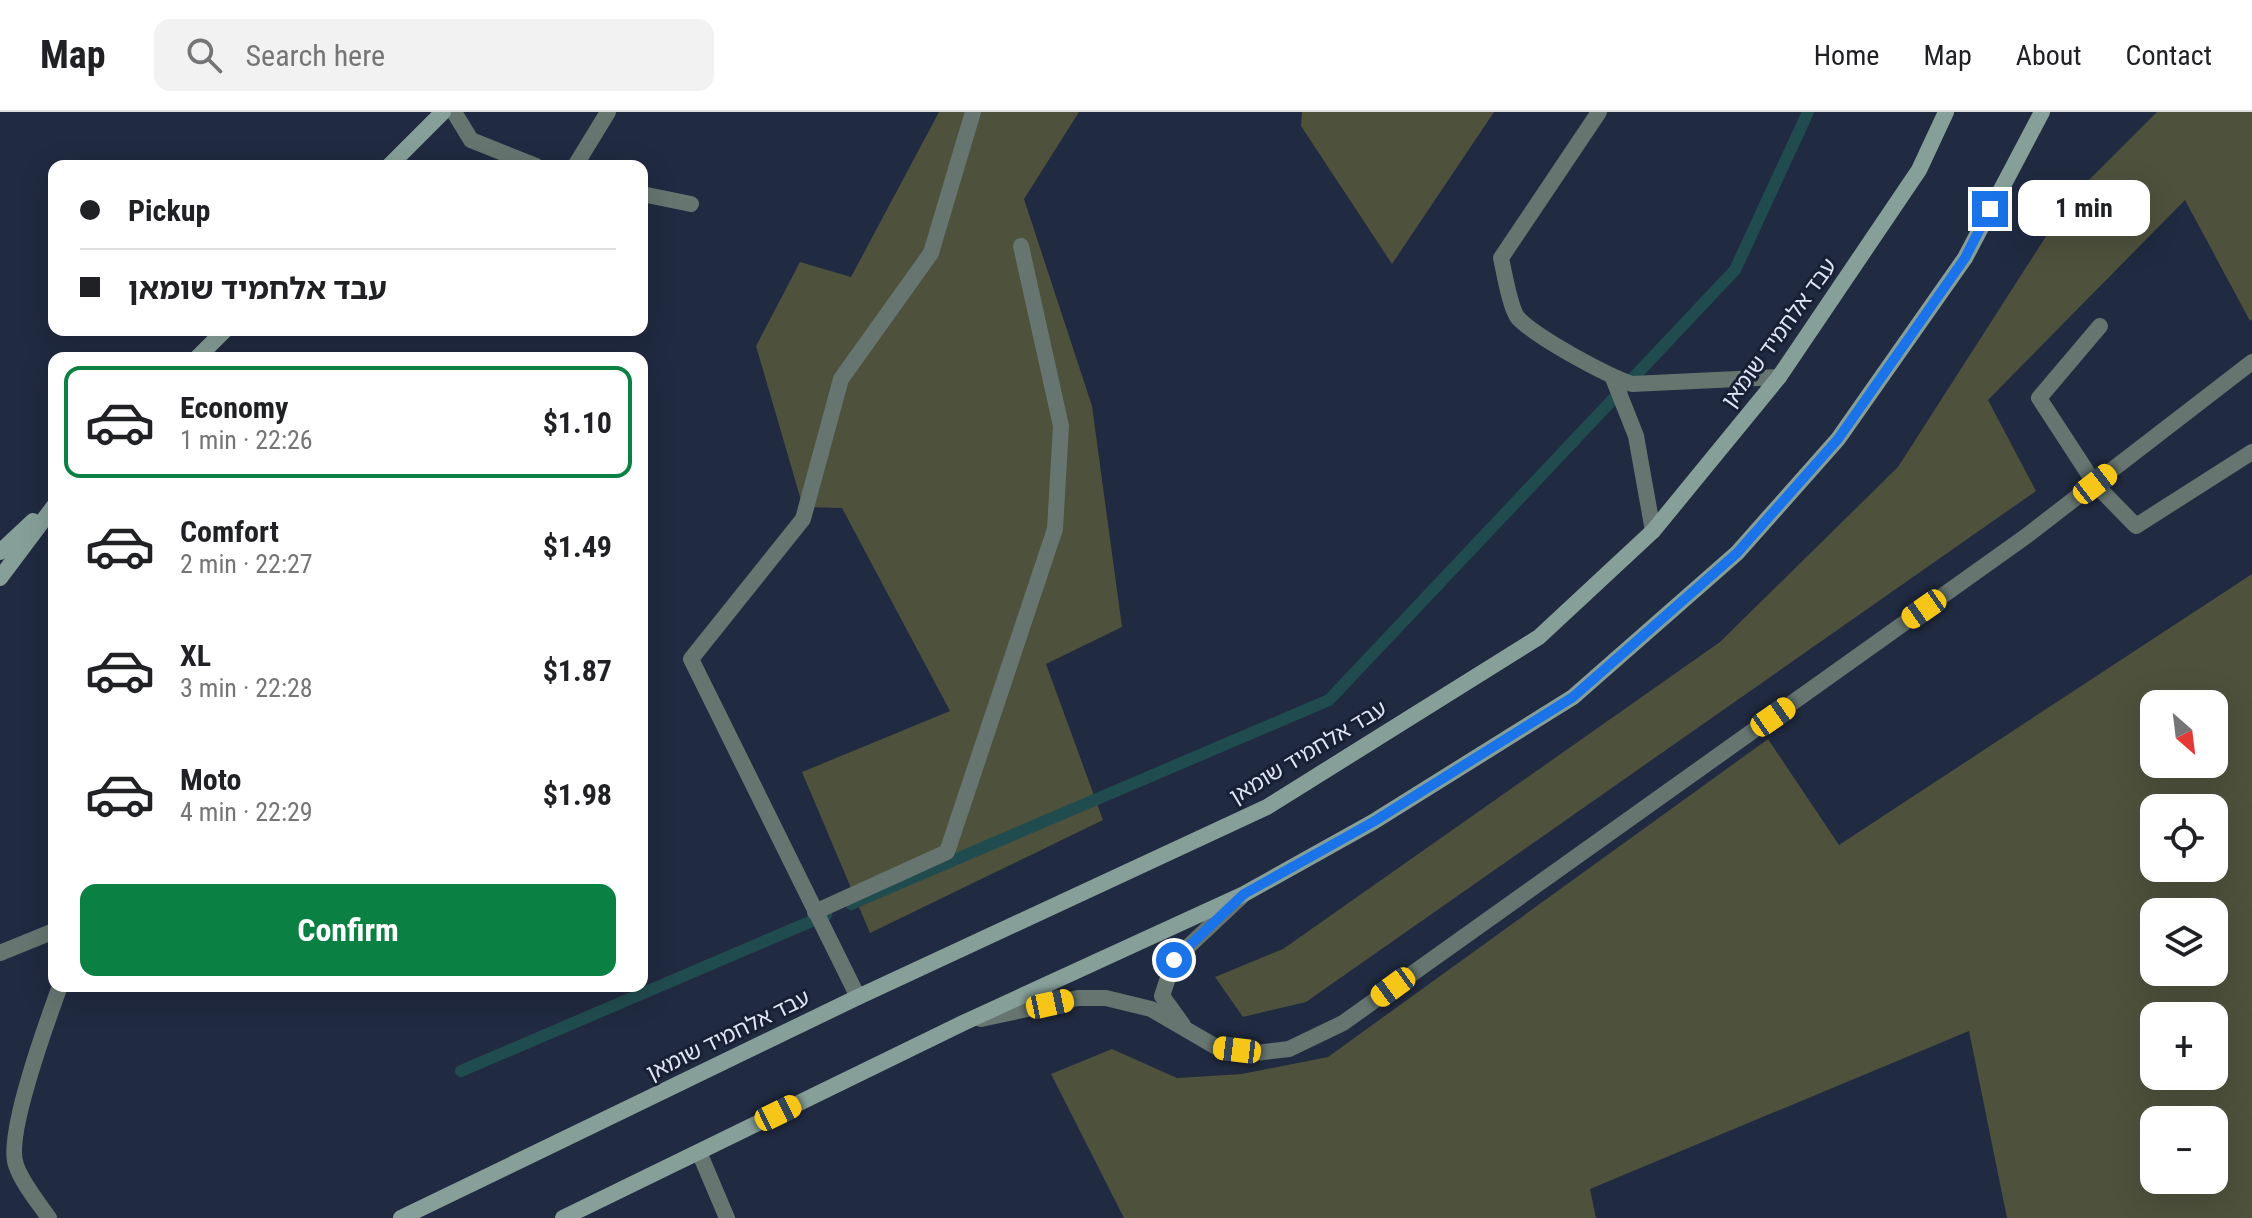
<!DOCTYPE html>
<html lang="en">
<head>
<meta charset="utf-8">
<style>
  :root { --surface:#fff; --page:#f2f2f2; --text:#202124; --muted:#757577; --line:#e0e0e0; --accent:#0b8043 }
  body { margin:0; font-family:"Roboto Condensed","Noto Sans Hebrew",sans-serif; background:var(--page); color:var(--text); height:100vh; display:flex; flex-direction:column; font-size:30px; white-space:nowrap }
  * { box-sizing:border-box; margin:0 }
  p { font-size:26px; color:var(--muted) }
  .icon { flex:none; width:44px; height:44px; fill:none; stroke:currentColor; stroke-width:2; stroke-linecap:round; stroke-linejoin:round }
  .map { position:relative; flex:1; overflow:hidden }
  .details { position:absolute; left:48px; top:240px; width:600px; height:640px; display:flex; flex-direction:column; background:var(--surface); border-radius:16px; box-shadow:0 8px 32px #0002 }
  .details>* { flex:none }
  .banner { position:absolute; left:48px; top:48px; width:600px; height:176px; border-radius:16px; box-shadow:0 8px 32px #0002; display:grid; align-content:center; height:176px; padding:0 32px; background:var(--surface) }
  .needle { width:52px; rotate:152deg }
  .tools { position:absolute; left:2140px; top:578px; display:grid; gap:16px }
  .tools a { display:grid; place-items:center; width:88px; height:88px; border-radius:16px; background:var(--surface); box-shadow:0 8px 32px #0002; font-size:40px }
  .end { position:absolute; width:36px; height:36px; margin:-18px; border:10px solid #1a73e8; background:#fff; box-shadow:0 0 0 4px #fff }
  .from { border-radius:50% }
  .bubble { position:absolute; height:56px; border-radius:16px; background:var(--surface); box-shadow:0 8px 32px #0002; font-size:26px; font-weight:700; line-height:56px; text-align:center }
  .car { position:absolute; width:24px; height:48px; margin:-24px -12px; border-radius:10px; box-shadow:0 0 6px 2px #0007; background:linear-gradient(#f5c518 24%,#345 0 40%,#f5c518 0 76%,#345 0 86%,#f5c518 0) }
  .banner b { display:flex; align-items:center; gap:28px; height:76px; font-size:30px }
  .banner b+b { border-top:2px solid var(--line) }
  .banner i { width:20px; height:20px; background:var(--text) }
  ul { padding:14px 0 0; list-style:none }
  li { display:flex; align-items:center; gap:24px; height:112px; margin:0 16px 12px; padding:0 16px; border:4px solid transparent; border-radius:16px }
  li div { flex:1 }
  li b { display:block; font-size:30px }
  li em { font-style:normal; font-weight:700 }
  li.on { border-color:var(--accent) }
  li>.icon { width:72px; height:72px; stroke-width:1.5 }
  .cta { display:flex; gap:16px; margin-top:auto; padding:16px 32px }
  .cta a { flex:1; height:92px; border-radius:16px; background:var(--accent); color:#fff; font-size:32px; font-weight:700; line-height:92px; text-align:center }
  header { display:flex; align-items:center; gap:48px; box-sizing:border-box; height:112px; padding:0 40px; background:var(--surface); border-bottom:2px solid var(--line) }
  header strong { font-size:38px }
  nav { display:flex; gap:44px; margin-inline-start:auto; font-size:28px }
  .search { width:560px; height:72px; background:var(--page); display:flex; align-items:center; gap:20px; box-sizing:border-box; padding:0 28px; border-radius:16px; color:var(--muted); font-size:30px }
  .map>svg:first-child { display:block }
  .green { fill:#4e513c; fill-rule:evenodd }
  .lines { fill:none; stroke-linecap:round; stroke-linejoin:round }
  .stream { stroke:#214c4f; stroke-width:12 }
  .lane { stroke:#667570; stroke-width:16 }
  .street { stroke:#667570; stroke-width:16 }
  .secondary { stroke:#869f98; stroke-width:16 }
  .route { stroke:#1a73e8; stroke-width:10 }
  .labels { text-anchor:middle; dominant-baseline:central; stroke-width:6; stroke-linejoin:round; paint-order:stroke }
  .street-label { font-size:22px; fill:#dee5f4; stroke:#172035 }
</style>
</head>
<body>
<header>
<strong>Map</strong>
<div class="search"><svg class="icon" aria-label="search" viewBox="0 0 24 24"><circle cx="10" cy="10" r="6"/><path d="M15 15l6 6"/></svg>Search here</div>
<nav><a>Home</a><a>Map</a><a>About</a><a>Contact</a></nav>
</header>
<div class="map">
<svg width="2252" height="1106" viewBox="0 0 2252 1106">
  <rect width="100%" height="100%" fill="#202a40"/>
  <path class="green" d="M 939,0 L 1079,0 L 1024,87 L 1092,294 L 1122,515 L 1046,552 L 1103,708 L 870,821 L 802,660 L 950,599 L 842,396 L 803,395 L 756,234 L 800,150 L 851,165 Z
    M 1302,0 L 1494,0 L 1392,152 L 1301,14 Z
    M 2157,0 L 2252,0 L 2252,207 L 2250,209 L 2185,88 L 1988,288 L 2036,379 L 1306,890 L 1243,905 L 1215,865 L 1283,837 L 1720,530 L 1898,355 L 2070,87 Z
    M 2252,462 L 2252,1106 L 2007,1106 L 1969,919 L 1590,1077 L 1596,1106 L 1124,1106 L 1051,962 L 1112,937 L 1177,966 L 1242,962 L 1328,945 L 1768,627 L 1839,733 ZM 2154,592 L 2214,592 L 2214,652 L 2154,652 ZM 2154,696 L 2214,696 L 2214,756 L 2154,756 ZM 2154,800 L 2214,800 L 2214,860 L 2154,860 ZM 2154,904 L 2214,904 L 2214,964 L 2154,964 ZM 2154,1008 L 2214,1008 L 2214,1068 L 2154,1068 Z"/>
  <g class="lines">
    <path class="stream" d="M 851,792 L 1329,588 L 1735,158 L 1808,0
      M 461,959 L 826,803"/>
    <path class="lane" d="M 454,0 L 471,28 L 536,54
      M 575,54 L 608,0
      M 642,82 L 691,92
      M 931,141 L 973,0
      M 2100,214 L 2039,286 L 2095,372 L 2136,414 L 2252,340
      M 699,1040 L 727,1106"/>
    <path class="street" d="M 1599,0 L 1501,146 C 1504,159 1510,196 1518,206 C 1537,226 1606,263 1632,272 L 1779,265
      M 1613,266 L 1636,324 L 1653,419
      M 815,800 L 947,740 L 1055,417 L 1061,314 L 1021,134
      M 0,841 L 54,819
      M 858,885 L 691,547 L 803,407 L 841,267 L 931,141
      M 981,907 L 1078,886 L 1106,886 L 1151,897 L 1218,936 L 1256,941 L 1289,937 L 1343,911 L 2025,425 L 2252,250
      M 1183,913 L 1162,884 L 1174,848 L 1241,785
      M 49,1106 C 38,1090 22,1071 16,1053 C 5,1024 48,907 60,874"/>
    <path class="secondary" d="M 389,54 L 443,0
      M 197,246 L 225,218
      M 0,440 L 33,409
      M 0,466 L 54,394
      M 401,1106 L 858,885 L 1267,695 L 1539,525 L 1653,419 L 1779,265 L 1919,58 L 1946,0
      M 563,1106 L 963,911 L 1244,782 L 1373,710 L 1573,585 L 1737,441 L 1838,327 L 1965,146 L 2042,0"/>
  </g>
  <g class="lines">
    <path class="route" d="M 1174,848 L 1244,782 L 1373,710 L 1573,585 L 1737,441 L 1838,327 L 1965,146 L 1990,97"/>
  </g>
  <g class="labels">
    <g class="street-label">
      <text transform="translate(1779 221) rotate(-54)">עבד אלחמיד שומאן</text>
      <text transform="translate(1308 640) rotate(-31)">עבד אלחמיד שומאן</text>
      <text transform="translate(728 923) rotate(-26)">עבד אלחמיד שומאן</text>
    </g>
  </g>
</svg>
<div class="tools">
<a><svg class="needle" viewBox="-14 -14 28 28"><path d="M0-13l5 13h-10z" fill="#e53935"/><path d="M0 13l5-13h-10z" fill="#757577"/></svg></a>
<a><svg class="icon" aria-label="locate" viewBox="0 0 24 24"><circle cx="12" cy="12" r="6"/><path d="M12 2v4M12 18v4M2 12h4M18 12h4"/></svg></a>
<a><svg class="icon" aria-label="layers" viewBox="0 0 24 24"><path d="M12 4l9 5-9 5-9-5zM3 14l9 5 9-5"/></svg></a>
<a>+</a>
<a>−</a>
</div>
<i class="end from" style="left:1174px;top:848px"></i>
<i class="end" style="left:1990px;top:97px"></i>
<div class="bubble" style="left:2018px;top:68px;width:132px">1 min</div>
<i class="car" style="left:2095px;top:372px;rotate:52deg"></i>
<i class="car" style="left:1924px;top:497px;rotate:235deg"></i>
<i class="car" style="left:1773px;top:605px;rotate:55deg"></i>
<i class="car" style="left:1393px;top:875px;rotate:234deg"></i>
<i class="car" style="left:1050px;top:892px;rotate:78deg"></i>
<i class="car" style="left:1237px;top:938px;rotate:277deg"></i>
<i class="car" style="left:778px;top:1001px;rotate:64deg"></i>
<div class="banner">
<b><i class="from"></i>Pickup</b>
<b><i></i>עבד אלחמיד שומאן</b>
</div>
<section class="details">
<ul>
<li class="on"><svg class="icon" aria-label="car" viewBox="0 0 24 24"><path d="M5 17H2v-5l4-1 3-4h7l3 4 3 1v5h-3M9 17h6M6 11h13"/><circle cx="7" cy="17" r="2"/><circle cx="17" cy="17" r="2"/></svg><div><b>Economy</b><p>1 min · 22:26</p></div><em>$1.10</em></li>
<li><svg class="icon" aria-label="car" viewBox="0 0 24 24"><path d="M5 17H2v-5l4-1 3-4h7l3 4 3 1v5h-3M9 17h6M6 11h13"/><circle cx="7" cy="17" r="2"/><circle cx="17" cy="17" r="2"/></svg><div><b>Comfort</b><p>2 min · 22:27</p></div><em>$1.49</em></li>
<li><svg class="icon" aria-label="car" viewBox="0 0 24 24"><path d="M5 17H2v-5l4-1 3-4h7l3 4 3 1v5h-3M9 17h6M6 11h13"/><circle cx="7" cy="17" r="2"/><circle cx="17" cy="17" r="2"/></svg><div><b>XL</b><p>3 min · 22:28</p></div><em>$1.87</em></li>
<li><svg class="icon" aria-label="car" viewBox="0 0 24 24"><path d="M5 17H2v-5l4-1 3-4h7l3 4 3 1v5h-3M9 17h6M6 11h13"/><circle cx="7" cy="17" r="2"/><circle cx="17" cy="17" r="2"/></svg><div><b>Moto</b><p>4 min · 22:29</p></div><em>$1.98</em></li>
</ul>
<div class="cta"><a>Confirm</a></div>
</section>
</div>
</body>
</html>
